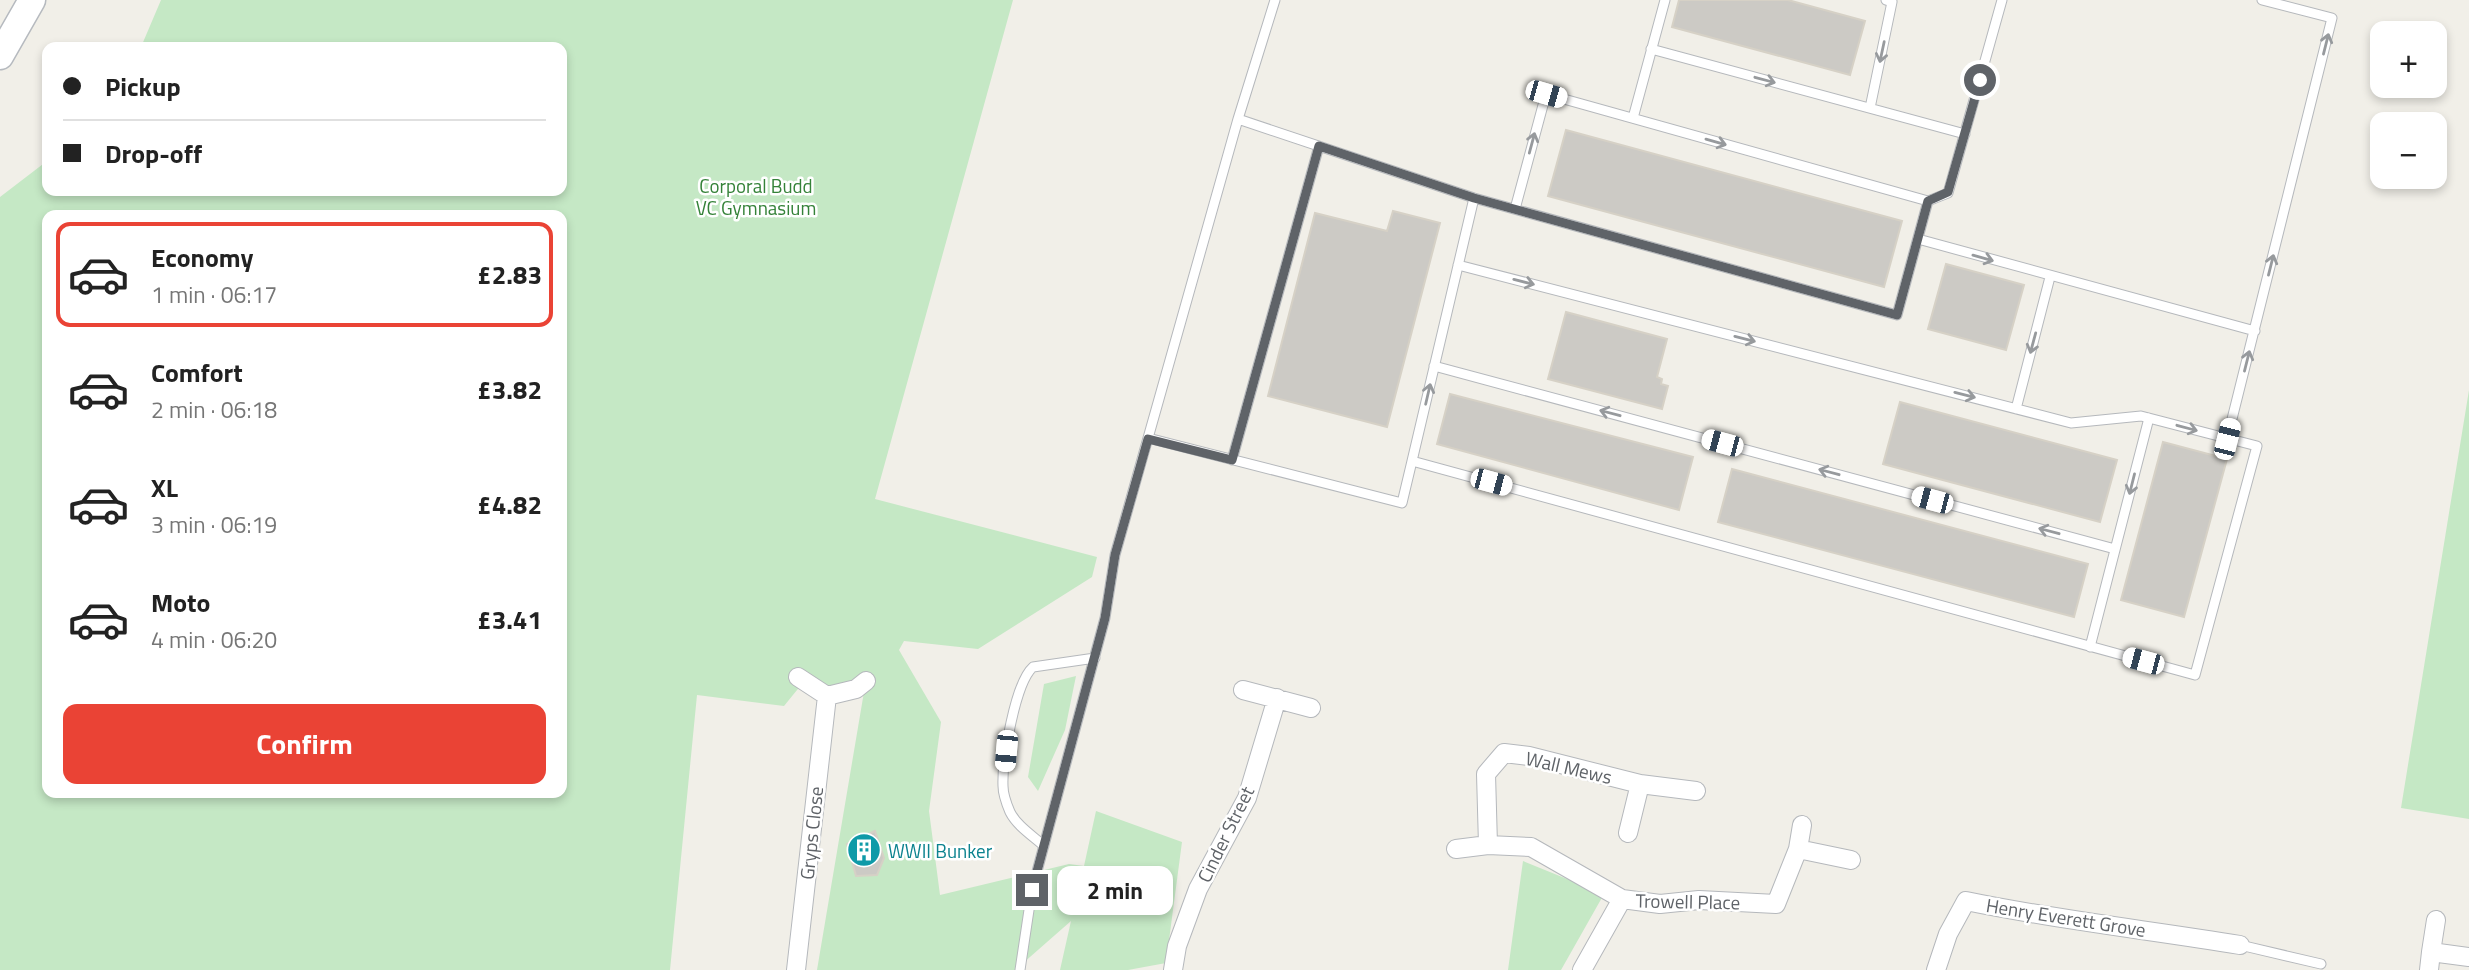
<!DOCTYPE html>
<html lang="en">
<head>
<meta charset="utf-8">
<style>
  :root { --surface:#fff; --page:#f6f6f6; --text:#222; --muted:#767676; --line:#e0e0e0; --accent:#ea4335 }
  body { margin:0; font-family:"Titillium Web",sans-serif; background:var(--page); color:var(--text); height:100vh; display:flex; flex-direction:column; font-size:26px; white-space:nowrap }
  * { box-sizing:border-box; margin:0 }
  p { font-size:23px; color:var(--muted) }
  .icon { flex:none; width:38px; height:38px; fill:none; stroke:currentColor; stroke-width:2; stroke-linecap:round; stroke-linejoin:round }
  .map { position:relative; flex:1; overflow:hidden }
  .sheet { position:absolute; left:42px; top:210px; width:525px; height:588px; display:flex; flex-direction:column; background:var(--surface); border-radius:14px; box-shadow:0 4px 10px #0003 }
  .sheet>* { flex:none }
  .hud { position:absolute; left:42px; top:42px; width:525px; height:154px; border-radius:14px; box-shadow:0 4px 10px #0003; display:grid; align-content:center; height:154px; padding:0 21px; background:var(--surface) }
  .controls { position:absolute; left:2370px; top:21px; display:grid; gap:14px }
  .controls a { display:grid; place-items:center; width:77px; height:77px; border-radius:14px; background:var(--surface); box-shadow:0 4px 10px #0003; font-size:35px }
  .end { position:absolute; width:32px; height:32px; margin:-16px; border:9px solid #5f6368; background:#fff; box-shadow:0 0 0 4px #fff }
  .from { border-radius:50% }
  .bubble { position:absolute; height:49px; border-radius:14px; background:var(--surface); box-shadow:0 4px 10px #0003; font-size:23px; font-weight:700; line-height:49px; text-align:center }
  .car { position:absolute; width:21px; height:42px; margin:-21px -10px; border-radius:9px; box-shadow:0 0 5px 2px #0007; background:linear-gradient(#fff 24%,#345 0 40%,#fff 0 76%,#345 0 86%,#fff 0) }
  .hud b { display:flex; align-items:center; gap:24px; height:66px; font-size:26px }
  .hud b+b { border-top:2px solid var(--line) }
  .hud i { width:18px; height:18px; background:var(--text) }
  ul { padding:12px 0 0; list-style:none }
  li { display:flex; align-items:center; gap:21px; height:105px; margin:0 14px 10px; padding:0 7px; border:4px solid transparent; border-radius:14px }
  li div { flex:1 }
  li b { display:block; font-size:26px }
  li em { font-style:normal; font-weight:700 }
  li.current { border-color:var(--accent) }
  li>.icon { width:63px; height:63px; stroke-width:1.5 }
  .button { display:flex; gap:14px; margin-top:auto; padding:14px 21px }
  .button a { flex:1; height:80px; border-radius:14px; background:var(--accent); color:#fff; font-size:28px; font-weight:700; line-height:80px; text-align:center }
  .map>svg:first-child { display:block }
  .green { fill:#c5e8c5; fill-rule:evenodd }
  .building { fill:#cccac5; stroke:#d6d1c6; stroke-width:2 }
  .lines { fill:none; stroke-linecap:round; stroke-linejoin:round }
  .lane-casing { stroke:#b5b8bc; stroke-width:11 }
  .street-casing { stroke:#b5b8bc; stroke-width:20 }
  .secondary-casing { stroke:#b6babf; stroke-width:29 }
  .lane { stroke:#fff; stroke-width:9 }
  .street { stroke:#fff; stroke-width:18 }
  .secondary { stroke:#fff; stroke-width:26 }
  .oneway { stroke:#979a9d }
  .route { stroke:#5f6368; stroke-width:9 }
  .labels { text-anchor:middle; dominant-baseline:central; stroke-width:5; stroke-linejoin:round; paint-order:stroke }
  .park-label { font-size:19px; fill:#348238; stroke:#fff }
  .street-label { font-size:19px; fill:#5f6368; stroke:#fff }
  .culture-label { font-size:19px; fill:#0d838f; stroke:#fff; text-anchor:start }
</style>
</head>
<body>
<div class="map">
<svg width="2469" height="970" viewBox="0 0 2469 970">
  <rect width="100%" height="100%" fill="#f1efe8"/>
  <path class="green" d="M 161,0 L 1013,0 L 875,499 L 1097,557 L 1092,577 L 978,649 L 904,641 L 899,650 L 941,722 L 929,811 L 940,895 L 1069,864 L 1084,866 L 1096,811 L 1182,842 L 1166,963 L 1128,970 L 1060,970 L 1071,921 L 1015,970 L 817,970 L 866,680 L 844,693 L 806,679 L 784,706 L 697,695 L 670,970 L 0,970 L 0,197 L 47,161 L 47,191 L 562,191 L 562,47 L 141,47 ZM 47,215 L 562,215 L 562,793 L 47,793 Z
    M 2469,390 L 2469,819 L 2401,808 Z
    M 1076,676 L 1065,730 L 1038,791 L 1028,777 L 1044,684 Z
    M 1523,861 L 1604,894 L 1561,970 L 1508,970 Z"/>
  <path class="building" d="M 1679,0 L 1788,0 L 1865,21 L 1850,75 L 1672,27 Z
    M 1566,130 L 1902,221 L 1884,287 L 1548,196 Z
    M 1393,211 L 1440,223 L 1387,427 L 1268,396 L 1315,213 L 1387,231 Z
    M 1946,264 L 2024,285 L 2006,350 L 1928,329 Z
    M 1566,312 L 1667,339 L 1657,377 L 1662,379 L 1661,384 L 1668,386 L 1662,409 L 1548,379 Z
    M 1450,394 L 1693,457 L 1679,510 L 1437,444 Z
    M 1900,402 L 2117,460 L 2100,522 L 1883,464 Z
    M 2163,442 L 2227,459 L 2184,617 L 2121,600 Z
    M 1732,469 L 2088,564 L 2074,617 L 1718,522 Z
    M 875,831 L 884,858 L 877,875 L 856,876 L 847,844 Z"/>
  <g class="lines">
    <g class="lane-casing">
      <path id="lane" d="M 1651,49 L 1965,134
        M 1870,108 L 1892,2 L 1886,0
        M 1633,118 L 1665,0
        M 1238,119 L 1474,198 L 1897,315 L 1928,201 L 1546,94 L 1515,209
        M 1928,201 L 1948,193 L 2002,0
        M 1918,239 L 2255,331
        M 1434,366 L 2115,549
        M 2016,409 L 2050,277
        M 1148,438 L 1402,503 L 1412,461 L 2195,675 L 2257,446 L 2141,416 L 2071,423 L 1458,265
        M 2227,439 L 2332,18 L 2262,0
        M 1232,460 L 1319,146
        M 1412,461 L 1474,198
        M 2090,647 L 2149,418
        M 1044,846 C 1033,836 1017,826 1010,812 C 1007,805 1003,794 1003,786 C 1002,761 1015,683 1033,667 L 1095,658
        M 2240,945 L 2321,964
        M 1020,970 L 1032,890 L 1105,618 L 1115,555 L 1238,119 L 1275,0"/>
    </g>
    <g class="street-casing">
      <path id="street" d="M 798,677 L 827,696
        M 1243,690 L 1311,708
        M 1640,784 L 1696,791
        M 1488,845 L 1486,774 L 1504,753 L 1529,756 L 1640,784 L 1628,833
        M 1456,849 L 1488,845 L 1531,847 L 1622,899
        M 1798,849 L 1802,825
        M 2431,952 L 2436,920
        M 796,970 L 827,696 L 856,689 L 866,681
        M 1173,970 L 1177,946 L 1198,889 L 1247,798 L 1277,698
        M 1582,970 L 1622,899 L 1660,904 L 1699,900 L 1776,904 L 1798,849 L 1851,860
        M 1936,970 L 1948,934 L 1966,901 C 2057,920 2149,930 2240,945
        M 2429,970 L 2431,952 L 2469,957"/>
    </g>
    <g class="secondary-casing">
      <path id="secondary" d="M 0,56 L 32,0"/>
    </g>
    <use href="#lane" class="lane"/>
    <use href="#street" class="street"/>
    <use href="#secondary" class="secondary"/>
  </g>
  <defs><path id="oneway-shaft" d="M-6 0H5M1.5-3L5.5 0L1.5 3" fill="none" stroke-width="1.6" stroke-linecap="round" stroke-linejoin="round" transform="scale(1.75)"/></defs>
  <g class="oneway">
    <use href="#oneway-shaft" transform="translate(2326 44) rotate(-76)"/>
    <use href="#oneway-shaft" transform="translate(1882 52) rotate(102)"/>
    <use href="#oneway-shaft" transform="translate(1765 80) rotate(15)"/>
    <use href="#oneway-shaft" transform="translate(1716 142) rotate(16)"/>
    <use href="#oneway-shaft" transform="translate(1532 143) rotate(-75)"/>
    <use href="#oneway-shaft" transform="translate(1983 258) rotate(16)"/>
    <use href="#oneway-shaft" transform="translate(2271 265) rotate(-76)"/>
    <use href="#oneway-shaft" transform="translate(1524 282) rotate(14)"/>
    <use href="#oneway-shaft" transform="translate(1745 339) rotate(14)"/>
    <use href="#oneway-shaft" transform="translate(2033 343) rotate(105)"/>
    <use href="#oneway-shaft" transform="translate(2247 361) rotate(-76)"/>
    <use href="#oneway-shaft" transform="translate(1428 394) rotate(-77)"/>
    <use href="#oneway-shaft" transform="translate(1965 395) rotate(14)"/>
    <use href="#oneway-shaft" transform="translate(1610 413) rotate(-165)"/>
    <use href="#oneway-shaft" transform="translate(2187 428) rotate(15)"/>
    <use href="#oneway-shaft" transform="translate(1829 472) rotate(-165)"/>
    <use href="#oneway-shaft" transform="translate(2132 484) rotate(104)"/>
    <use href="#oneway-shaft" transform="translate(2049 531) rotate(-165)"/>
  </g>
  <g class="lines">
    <path class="route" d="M 1032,890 L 1105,618 L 1115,555 L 1148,439 L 1232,460 L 1319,146 L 1474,198 L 1897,315 L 1928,201 L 1948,192 L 1980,80"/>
  </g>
  <defs>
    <g id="building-disc" transform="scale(1.75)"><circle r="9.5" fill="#0f9aa8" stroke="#fff"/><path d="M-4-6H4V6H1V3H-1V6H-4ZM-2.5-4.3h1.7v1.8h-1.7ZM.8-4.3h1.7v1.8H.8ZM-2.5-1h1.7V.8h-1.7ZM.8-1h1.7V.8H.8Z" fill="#fff"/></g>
  </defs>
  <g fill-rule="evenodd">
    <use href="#building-disc" x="864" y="850"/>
  </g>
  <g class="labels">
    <g class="park-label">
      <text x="756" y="185">Corporal Budd<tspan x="756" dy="22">VC Gymnasium</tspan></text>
    </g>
    <g class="street-label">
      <text transform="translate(1569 767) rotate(13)">Wall Mews</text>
      <text transform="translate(811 833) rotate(-84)">Gryps Close</text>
      <text transform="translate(1225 834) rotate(-64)">Cinder Street</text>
      <text transform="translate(1688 901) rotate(1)">Trowell Place</text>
      <text transform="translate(2066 917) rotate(9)">Henry Everett Grove</text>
    </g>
    <g class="culture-label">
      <text x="888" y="850">WWII Bunker</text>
    </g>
  </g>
</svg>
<div class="controls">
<a>+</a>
<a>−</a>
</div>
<i class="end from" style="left:1980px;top:80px"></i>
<i class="end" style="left:1032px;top:890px"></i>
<div class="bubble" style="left:1057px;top:866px;width:116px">2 min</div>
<i class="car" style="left:1546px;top:94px;rotate:106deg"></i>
<i class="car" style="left:2227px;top:439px;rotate:14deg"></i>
<i class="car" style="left:1722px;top:443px;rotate:285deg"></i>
<i class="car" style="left:1491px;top:482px;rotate:105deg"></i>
<i class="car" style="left:1932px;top:500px;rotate:285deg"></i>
<i class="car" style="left:2143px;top:661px;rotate:285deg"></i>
<i class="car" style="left:1006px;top:751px;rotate:185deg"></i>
<div class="hud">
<b><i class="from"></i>Pickup</b>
<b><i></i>Drop-off</b>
</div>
<section class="sheet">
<ul>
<li class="current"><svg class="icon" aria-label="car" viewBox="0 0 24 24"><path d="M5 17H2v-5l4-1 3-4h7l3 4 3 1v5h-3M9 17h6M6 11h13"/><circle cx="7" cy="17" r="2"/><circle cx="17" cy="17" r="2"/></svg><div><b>Economy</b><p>1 min · 06:17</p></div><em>£2.83</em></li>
<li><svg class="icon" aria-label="car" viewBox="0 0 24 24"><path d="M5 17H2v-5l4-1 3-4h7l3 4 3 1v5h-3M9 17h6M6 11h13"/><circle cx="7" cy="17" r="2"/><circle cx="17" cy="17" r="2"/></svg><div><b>Comfort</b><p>2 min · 06:18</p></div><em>£3.82</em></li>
<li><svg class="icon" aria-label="car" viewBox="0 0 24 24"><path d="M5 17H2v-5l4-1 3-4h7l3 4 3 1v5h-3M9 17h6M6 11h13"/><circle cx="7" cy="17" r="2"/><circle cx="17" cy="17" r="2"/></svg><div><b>XL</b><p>3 min · 06:19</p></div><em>£4.82</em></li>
<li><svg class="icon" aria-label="car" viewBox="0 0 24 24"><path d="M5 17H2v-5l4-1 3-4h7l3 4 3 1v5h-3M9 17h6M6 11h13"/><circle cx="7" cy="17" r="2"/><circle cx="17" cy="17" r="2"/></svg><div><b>Moto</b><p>4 min · 06:20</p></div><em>£3.41</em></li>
</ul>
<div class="button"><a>Confirm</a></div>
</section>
</div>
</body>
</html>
